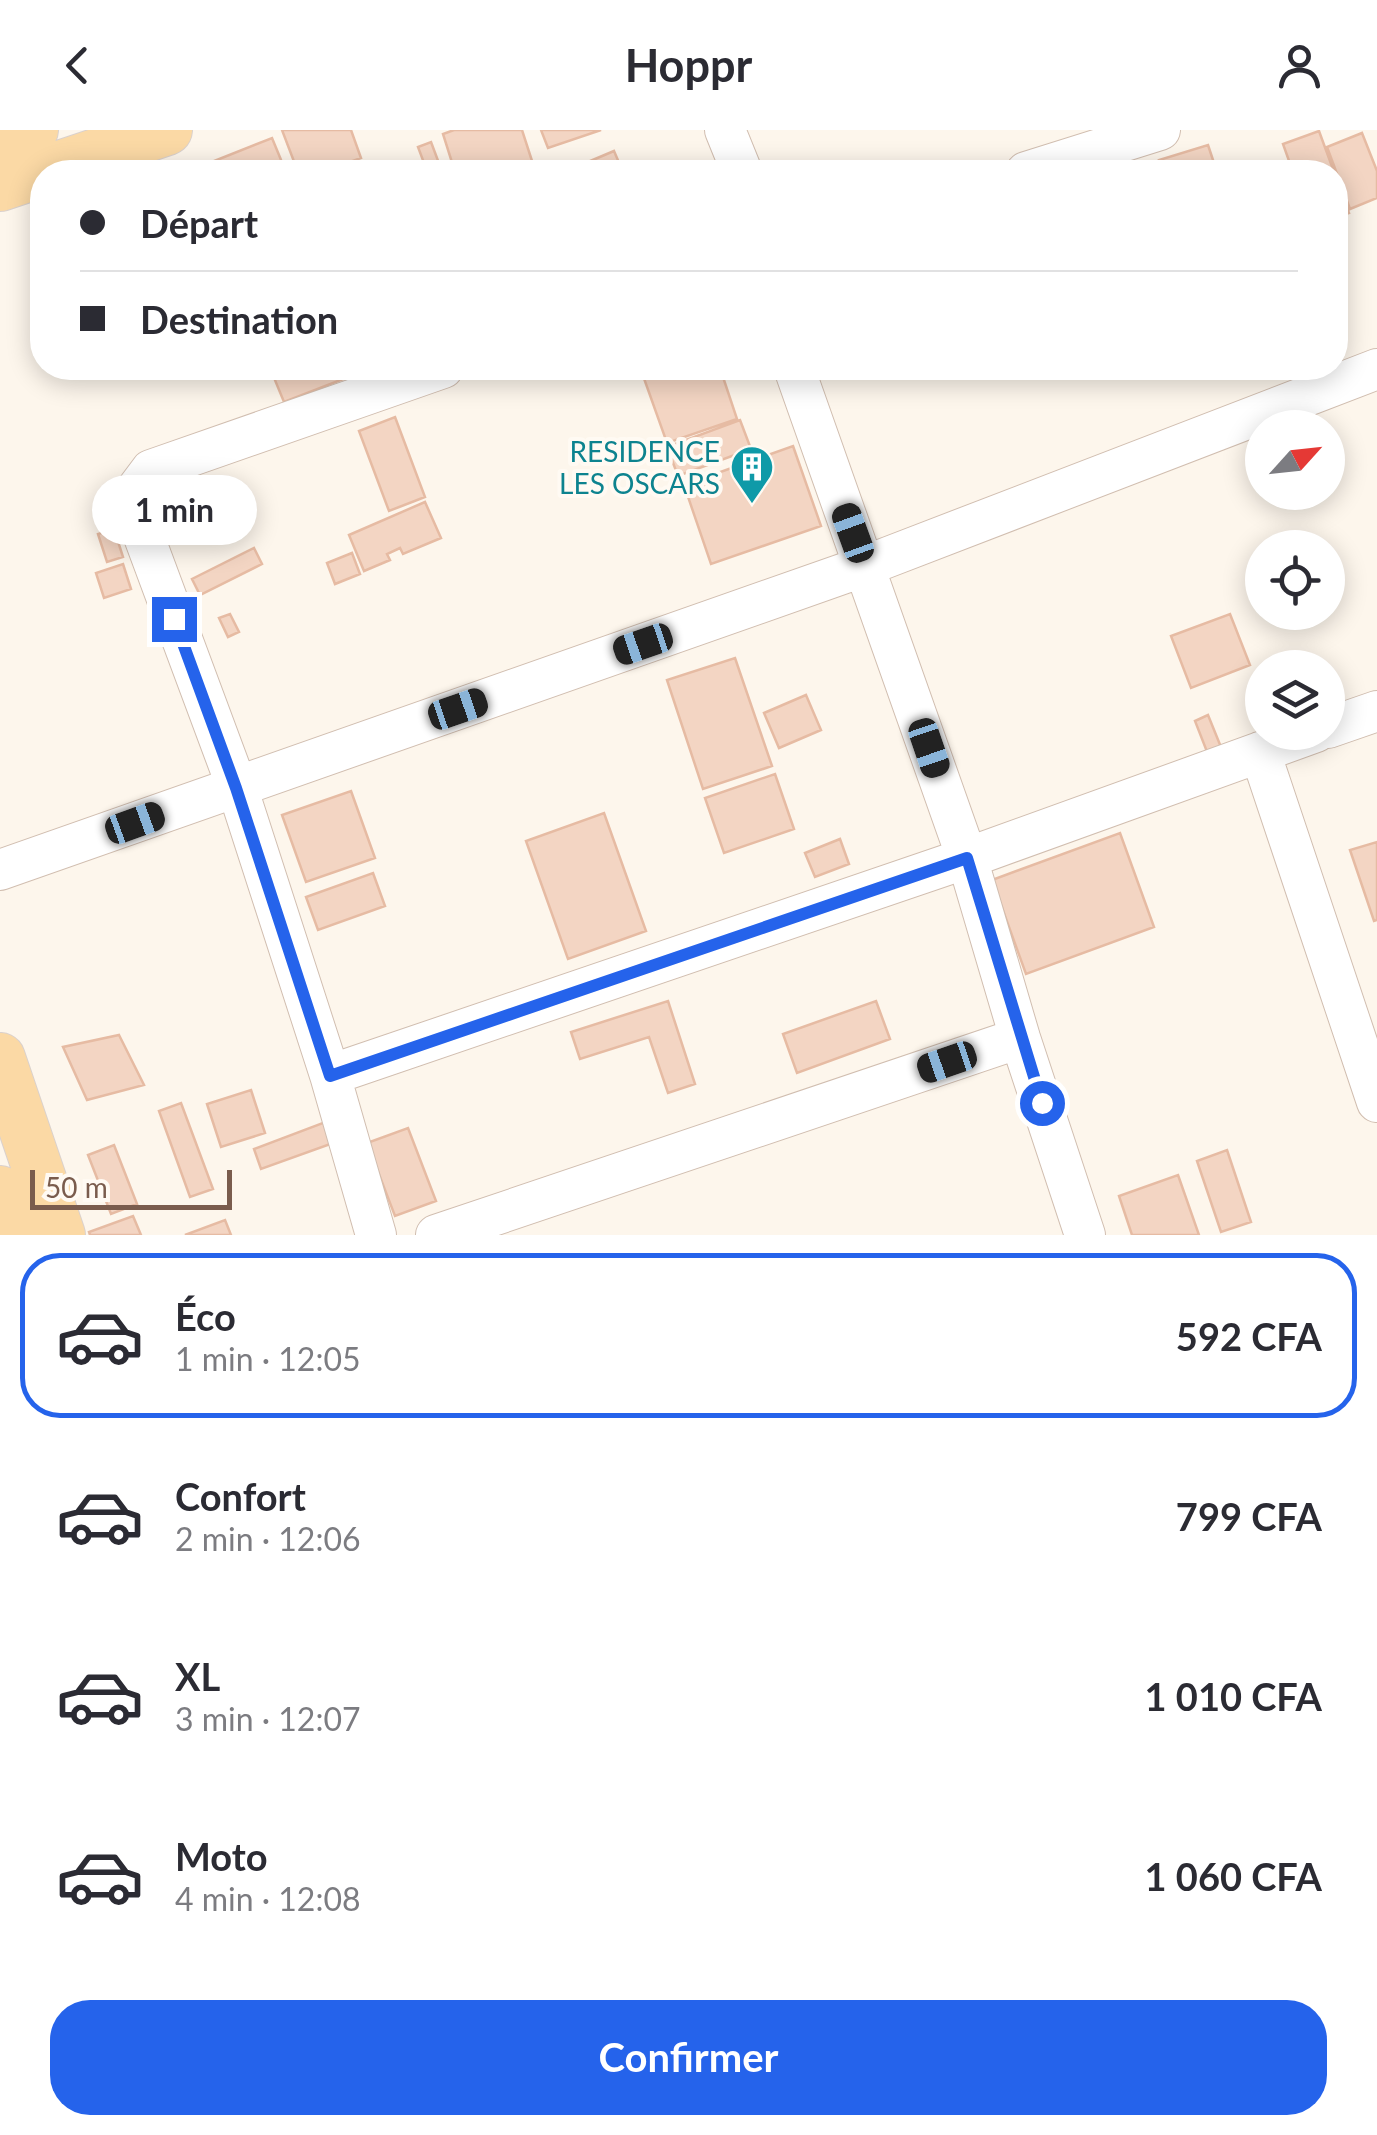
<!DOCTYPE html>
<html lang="fr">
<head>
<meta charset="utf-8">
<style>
  :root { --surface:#fff; --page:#f7f7f7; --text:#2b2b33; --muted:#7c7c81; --line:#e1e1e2; --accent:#2563eb }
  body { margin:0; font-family:Lato,sans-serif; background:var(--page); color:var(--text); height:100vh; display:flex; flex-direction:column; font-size:38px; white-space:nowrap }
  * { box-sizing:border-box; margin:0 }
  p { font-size:32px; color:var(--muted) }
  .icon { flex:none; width:55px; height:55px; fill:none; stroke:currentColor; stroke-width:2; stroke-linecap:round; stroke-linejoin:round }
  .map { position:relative; height:1105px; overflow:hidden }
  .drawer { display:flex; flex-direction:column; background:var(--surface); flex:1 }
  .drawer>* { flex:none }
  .hud { position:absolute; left:30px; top:30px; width:1318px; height:220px; border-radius:40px; box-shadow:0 5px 25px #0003; display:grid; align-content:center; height:220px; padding:0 50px; background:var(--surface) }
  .needle { width:65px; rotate:63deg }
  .fabs { position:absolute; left:1245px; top:280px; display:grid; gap:20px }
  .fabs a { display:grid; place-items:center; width:100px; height:100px; border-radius:50%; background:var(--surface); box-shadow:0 5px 25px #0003; font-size:50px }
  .scale { position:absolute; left:30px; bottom:25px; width:202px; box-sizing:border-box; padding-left:10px; border:5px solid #7a5c4d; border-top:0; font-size:28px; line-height:35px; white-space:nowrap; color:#7a5c4d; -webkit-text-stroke:8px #fffaf3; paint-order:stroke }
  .end { position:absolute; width:45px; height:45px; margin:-22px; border:12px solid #2563eb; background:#fff; box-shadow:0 0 0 5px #fff }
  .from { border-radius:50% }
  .bubble { position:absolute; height:70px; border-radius:35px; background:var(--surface); box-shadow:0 5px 25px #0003; font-size:32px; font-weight:700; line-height:70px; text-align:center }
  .car { position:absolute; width:30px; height:60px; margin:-30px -15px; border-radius:12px; box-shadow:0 0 8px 2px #0007; background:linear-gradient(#222 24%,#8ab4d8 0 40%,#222 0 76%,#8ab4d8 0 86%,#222 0) }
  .hud b { display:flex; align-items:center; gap:35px; height:95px; font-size:38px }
  .hud b+b { border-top:2px solid var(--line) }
  .hud i { width:25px; height:25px; background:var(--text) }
  ul { padding:18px 0 0; list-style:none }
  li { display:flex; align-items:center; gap:30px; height:165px; margin:0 20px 15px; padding:0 30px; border:5px solid transparent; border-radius:40px }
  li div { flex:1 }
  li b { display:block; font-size:38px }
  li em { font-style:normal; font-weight:700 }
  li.current { border-color:var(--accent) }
  li>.icon { width:90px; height:90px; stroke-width:1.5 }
  .primary-button { display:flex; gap:20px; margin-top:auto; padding:20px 50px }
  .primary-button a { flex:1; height:115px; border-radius:40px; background:var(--accent); color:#fff; font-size:40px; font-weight:700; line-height:115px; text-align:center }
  header { display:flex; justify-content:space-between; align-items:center; height:130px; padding:0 50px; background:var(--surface); font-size:45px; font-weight:700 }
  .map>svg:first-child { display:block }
  .building { fill:#f3d5c3; stroke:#e6bba3; stroke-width:2.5 }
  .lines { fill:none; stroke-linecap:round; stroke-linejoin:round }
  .minor-casing { stroke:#d1beb0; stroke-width:42 }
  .major-casing { stroke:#dad1cd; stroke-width:52 }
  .minor { stroke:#fff; stroke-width:40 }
  .major { stroke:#fbd9a5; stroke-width:50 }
  .route { stroke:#2563eb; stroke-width:12 }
  .labels { text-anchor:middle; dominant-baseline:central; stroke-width:8; stroke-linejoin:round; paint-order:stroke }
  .culture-label { font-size:28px; fill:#0d838f; stroke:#fffaf3; text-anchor:end }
</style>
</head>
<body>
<header><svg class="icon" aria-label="back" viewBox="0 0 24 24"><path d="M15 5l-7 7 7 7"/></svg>Hoppr<svg class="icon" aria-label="person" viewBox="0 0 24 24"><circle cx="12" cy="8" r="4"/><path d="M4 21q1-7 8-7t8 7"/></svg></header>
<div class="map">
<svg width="1377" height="1105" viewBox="0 0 1377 1105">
  <rect width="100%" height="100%" fill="#fdf6ec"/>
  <path class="building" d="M 282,0 L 351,0 L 361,28 L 323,42 L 298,42 Z
    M 454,0 L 522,0 L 533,34 L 507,42 L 455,42 L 443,4 Z
    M 541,0 L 601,0 L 548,18 Z
    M 1319,1 L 1334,42 L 1293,42 L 1283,14 Z
    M 1362,3 L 1377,41 L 1377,68 L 1350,79 L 1327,17 Z
    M 272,8 L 286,42 L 190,42 L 189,41 Z
    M 431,12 L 440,36 L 427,41 L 418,17 Z
    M 1208,15 L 1217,42 L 1163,42 L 1159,30 Z
    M 614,21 L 623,42 L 570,42 L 569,40 Z
    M 1335,46 L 1349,83 L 1335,88 Z
    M 270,238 L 363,238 L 364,241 L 284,272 Z
    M 648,238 L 720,238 L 737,289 L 667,313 L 641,240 Z
    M 395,287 L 425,367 L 389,381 L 359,301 Z
    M 740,290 L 751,319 L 678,346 L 667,317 Z
    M 793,316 L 821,396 L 711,434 L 684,355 Z
    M 425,372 L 441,408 L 403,424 L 400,418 L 387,424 L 390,430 L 364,441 L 349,405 Z
    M 114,399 L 123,427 L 107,432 L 98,404 Z
    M 254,418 L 262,434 L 200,465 L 192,449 Z
    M 352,423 L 360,444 L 335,454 L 327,433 Z
    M 123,434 L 131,459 L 104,468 L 96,443 Z
    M 230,484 L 239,502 L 228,507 L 219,488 Z
    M 1230,484 L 1250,535 L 1191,558 L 1171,506 Z
    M 735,528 L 772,636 L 703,659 L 667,550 Z
    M 806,565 L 821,600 L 779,618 L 764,583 Z
    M 1208,585 L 1225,627 L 1211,632 L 1195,591 Z
    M 775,644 L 794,699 L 724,723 L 705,668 Z
    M 351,661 L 375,728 L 306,752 L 282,685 Z
    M 604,683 L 646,801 L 568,829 L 526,711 Z
    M 1120,703 L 1154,797 L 1026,844 L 992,750 Z
    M 840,709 L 849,734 L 815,747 L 805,723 Z
    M 1377,712 L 1377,790 L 1374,791 L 1350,720 Z
    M 373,743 L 385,776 L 318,800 L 306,767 Z
    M 668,871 L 695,954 L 668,963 L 649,907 L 580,929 L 571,902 Z
    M 876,871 L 890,909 L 797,943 L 783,904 Z
    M 119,905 L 144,955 L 87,970 L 63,917 Z
    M 251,960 L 265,1003 L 221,1017 L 207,974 Z
    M 181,973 L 213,1059 L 190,1067 L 159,981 Z
    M 328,991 L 336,1012 L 261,1039 L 254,1019 Z
    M 408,998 L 436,1071 L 395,1086 L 367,1013 Z
    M 114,1015 L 137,1074 L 111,1084 L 88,1025 Z
    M 1227,1020 L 1251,1092 L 1221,1102 L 1197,1031 Z
    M 1178,1045 L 1199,1105 L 1132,1105 L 1119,1066 Z
    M 133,1086 L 141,1105 L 90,1105 L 89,1102 Z
    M 225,1090 L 231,1105 L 185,1105 Z"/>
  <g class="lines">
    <g class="minor-casing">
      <path id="minor" d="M 725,0 L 742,42
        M 1026,42 L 1160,0
        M 794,238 L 967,728 L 1020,908 L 1085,1105
        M 1328,598 L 1377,581
        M 1260,622 L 1377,972
        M 0,740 L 865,436 L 1377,239
        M 330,945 L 967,728 L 1316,602
        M 376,1105 L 330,945 L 237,657 L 137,388 L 136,360 L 151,340 L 443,238
        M 436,1105 L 1020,908"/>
    </g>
    <g class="major-casing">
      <path id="major" d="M 0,11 L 33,0
        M 0,56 L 167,0
        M 0,928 L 60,1105
        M 0,1061 L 16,1105"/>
    </g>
    <use href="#minor" class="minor"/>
    <use href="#major" class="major"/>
  </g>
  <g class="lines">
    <path class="route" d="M 174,489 L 236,658 L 330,946 L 967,728 L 1042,973"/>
  </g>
  <defs>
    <g id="building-pin" transform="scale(2.25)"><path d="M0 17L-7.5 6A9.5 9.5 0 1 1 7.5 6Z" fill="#0f9aa8" stroke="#fffaf3"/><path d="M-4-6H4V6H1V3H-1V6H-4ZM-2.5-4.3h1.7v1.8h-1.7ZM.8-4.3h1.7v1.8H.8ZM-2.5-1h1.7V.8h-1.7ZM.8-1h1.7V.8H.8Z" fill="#fff"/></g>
  </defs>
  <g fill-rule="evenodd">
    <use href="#building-pin" x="752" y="337"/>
  </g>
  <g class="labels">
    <g class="culture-label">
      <text x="720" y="321">RESIDENCE<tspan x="720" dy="32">LES OSCARS</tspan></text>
    </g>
  </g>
</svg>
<div class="fabs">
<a><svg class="needle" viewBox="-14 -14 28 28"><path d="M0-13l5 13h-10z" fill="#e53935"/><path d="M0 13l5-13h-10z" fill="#7c7c81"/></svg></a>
<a><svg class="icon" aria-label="locate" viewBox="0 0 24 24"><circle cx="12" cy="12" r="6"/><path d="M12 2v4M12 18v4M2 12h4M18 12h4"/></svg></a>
<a><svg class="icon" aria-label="layers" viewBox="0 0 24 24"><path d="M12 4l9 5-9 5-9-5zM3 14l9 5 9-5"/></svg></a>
</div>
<div class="scale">50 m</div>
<i class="end from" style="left:1042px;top:973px"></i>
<i class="end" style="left:174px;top:489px"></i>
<div class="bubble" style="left:92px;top:345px;width:165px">1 min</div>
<i class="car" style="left:853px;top:403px;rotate:340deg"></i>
<i class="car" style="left:643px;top:514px;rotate:251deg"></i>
<i class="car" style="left:458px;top:579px;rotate:71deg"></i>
<i class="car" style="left:929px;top:618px;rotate:161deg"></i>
<i class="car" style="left:135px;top:693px;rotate:70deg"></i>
<i class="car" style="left:947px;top:932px;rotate:251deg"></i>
<div class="hud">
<b><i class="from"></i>Départ</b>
<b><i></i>Destination</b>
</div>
</div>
<section class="drawer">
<ul>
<li class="current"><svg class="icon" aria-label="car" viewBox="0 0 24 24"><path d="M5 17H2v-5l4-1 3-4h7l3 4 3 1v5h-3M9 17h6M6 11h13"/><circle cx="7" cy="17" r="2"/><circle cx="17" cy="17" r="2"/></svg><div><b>Éco</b><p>1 min · 12:05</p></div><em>592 CFA</em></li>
<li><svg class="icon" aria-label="car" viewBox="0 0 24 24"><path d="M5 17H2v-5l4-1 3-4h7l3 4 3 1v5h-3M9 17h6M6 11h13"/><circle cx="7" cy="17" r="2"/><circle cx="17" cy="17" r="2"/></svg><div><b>Confort</b><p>2 min · 12:06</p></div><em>799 CFA</em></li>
<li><svg class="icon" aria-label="car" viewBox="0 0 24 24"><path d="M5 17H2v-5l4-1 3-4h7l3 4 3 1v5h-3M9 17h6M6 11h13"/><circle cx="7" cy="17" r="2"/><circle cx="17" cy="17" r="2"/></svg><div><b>XL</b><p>3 min · 12:07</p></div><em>1 010 CFA</em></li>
<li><svg class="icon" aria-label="car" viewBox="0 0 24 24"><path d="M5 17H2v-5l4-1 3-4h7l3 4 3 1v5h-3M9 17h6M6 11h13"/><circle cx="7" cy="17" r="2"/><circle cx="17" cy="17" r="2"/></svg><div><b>Moto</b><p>4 min · 12:08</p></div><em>1 060 CFA</em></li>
</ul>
<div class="primary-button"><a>Confirmer</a></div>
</section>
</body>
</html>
